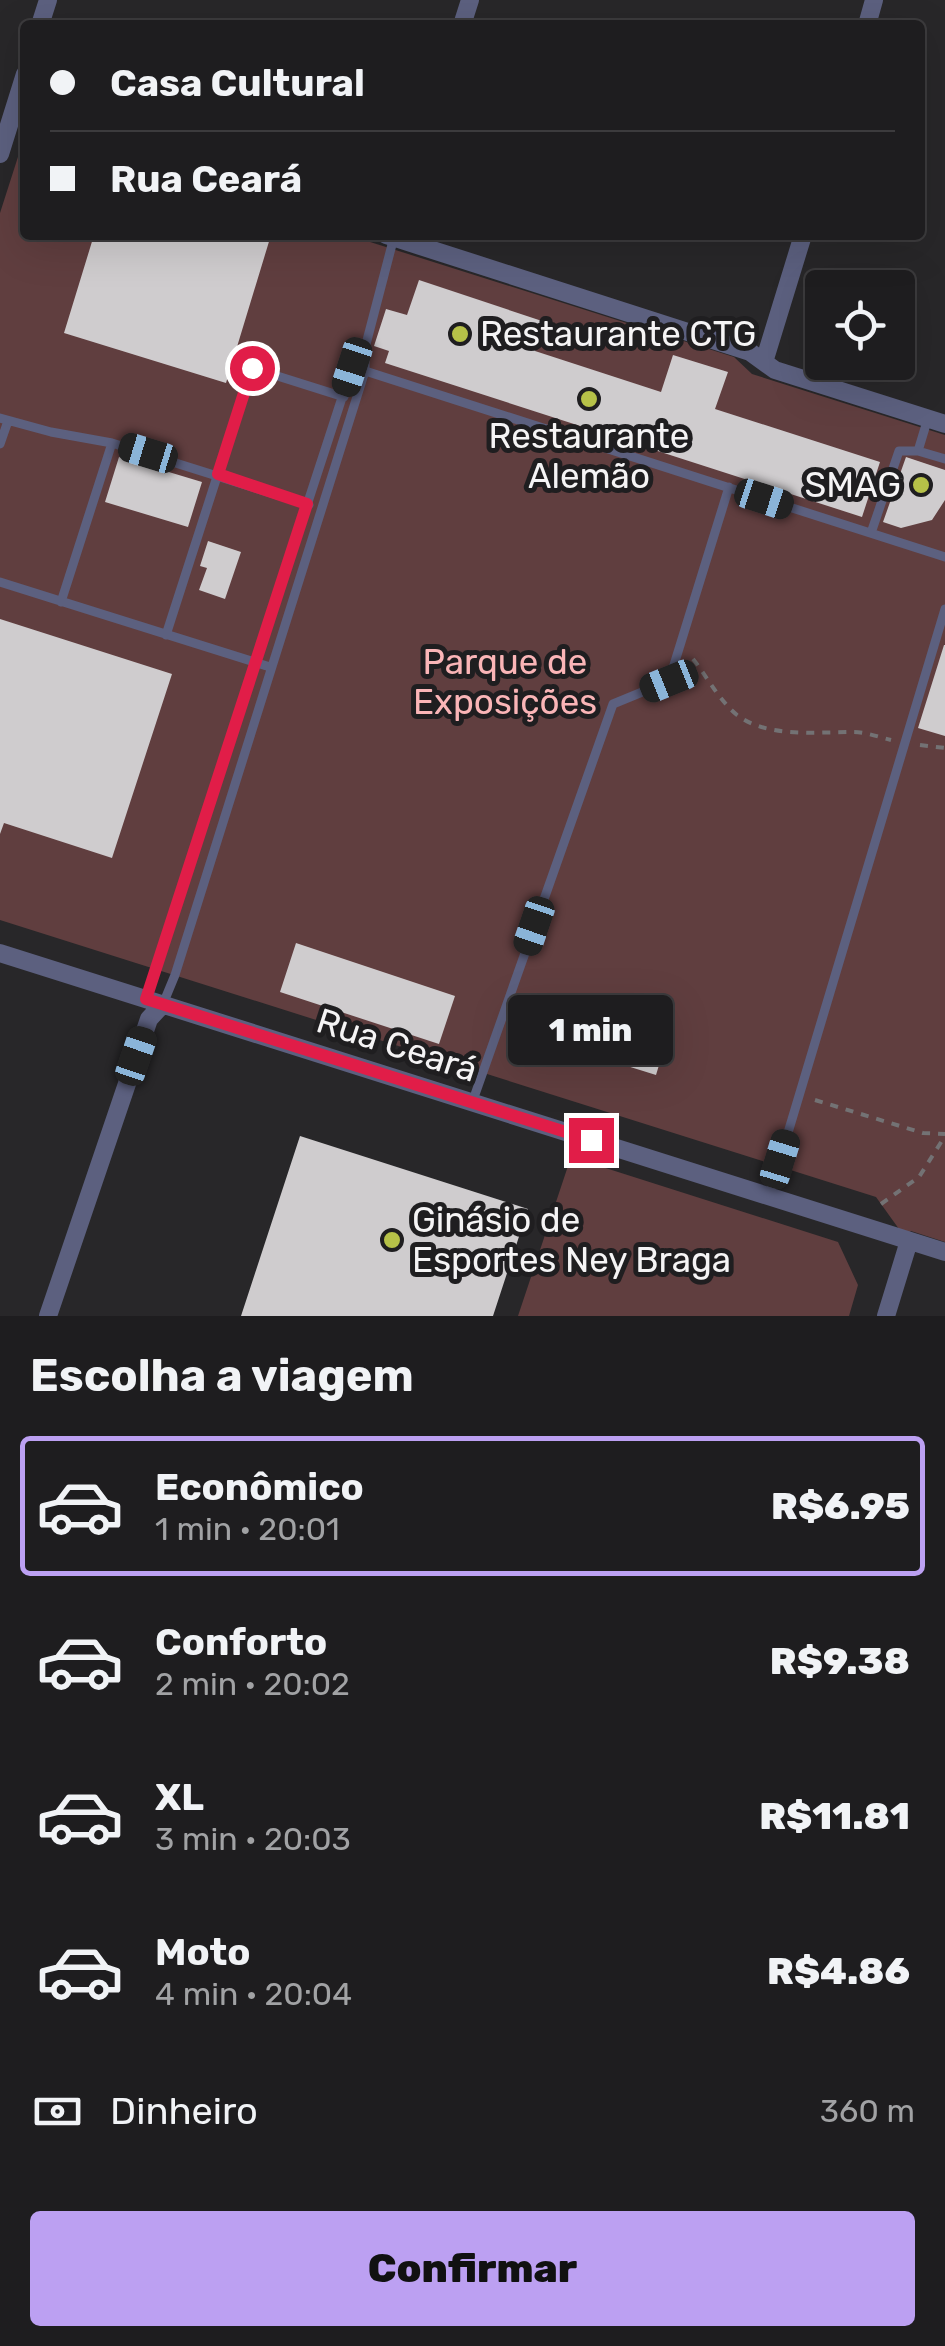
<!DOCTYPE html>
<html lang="pt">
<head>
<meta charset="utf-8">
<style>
  :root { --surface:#1e1d1f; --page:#262628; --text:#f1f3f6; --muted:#a1a2a4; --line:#3c3b3d; --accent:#bca0f2 }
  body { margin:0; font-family:Rubik,sans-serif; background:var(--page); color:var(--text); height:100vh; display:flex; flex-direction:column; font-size:38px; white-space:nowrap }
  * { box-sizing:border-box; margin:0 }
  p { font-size:32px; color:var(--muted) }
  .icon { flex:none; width:55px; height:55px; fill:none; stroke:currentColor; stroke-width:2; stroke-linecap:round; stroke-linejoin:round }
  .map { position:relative; height:1316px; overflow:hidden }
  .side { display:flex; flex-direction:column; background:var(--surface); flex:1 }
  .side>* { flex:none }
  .banner { position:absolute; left:20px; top:20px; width:905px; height:220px; border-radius:10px; box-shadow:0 10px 40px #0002,0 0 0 2px var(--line); display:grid; align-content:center; height:220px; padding:0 30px; background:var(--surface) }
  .buttons { position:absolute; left:805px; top:270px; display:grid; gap:20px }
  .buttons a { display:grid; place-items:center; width:110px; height:110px; border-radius:10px; background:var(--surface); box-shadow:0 10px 40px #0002,0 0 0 2px var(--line); font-size:50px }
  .end { position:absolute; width:45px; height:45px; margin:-22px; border:12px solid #e11d48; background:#fff; box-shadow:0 0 0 5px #fff }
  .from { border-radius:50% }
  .bubble { position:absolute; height:70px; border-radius:10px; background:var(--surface); box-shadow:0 10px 40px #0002,0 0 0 2px var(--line); font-size:32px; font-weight:800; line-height:70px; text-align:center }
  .car { position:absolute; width:30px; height:60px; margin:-30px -15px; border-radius:12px; box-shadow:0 0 8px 2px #0007; background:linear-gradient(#222 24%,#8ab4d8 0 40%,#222 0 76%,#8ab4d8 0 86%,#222 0) }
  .banner b { display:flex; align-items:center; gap:35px; height:95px; font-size:38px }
  .banner b+b { border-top:2px solid var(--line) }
  .banner i { width:25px; height:25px; background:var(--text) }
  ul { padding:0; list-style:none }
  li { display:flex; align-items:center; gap:30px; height:140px; margin:0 20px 15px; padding:0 10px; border:5px solid transparent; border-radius:10px }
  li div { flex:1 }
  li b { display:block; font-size:38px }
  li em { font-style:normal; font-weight:800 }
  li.active { border-color:var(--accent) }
  li>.icon { width:90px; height:90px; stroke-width:1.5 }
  h2 { padding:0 30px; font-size:45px; line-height:120px }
  .pay { display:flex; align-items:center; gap:25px; height:110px; padding:0 30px; font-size:38px }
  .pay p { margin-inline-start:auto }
  .button { display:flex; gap:20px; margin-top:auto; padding:20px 30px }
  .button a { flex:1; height:115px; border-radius:10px; background:var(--accent); color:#111; font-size:40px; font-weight:800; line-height:115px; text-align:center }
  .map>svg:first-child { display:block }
  .green { fill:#603e3f }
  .building { fill:#cfccce }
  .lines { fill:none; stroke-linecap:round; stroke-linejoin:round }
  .path { stroke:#737274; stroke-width:4; stroke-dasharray:8 8; stroke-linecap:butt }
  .lane { stroke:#5c607f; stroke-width:9 }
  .street { stroke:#5c607f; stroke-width:18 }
  .route { stroke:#e11d48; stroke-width:12 }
  .poi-dot { fill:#b6c148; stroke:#1f1e20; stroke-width:4 }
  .labels { text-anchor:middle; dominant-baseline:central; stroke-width:10; stroke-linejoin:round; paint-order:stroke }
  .poi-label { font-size:35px; fill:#f5f4f5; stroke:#1f1e20; text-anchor:start }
  .park-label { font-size:35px; fill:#fab5b7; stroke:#1f1e20 }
  .street-label { font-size:35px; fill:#f5f4f5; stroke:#1f1e20 }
</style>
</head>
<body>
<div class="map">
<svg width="945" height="1316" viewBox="0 0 945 1316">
  <rect width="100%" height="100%" fill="#282729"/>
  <path class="green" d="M 25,135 L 25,235 L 348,235 L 734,357 L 752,374 L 945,435 L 945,1242 L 911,1231 L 904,1236 L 876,1197 L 0,920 L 0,213 Z
    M 571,1157 L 838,1242 L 858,1285 L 849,1316 L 518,1316 Z"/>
  <path class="building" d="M 94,235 L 271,235 L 226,383 L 64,333 Z
    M 419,280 L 545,322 L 535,351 L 661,392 L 673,355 L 728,372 L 715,409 L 880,462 L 862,517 L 385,363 L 389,351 L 374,346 L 386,309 L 407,315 Z
    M 119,457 L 202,482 L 188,527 L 105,502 Z
    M 906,457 L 945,470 L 945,500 L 932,520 L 901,528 L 883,522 Z
    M 208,541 L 241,552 L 225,599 L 199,590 L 207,568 L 200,566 Z
    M 0,619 L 172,674 L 112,858 L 4,823 L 0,834 Z
    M 944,645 L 945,645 L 945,736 L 918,728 Z
    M 296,943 L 455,996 L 439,1044 L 280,992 Z
    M 561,1007 L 667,1039 L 656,1075 L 550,1042 Z
    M 300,1136 L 528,1209 L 493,1316 L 241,1316 Z"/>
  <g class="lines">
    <path class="path" d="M 693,659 C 708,678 718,699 737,715 C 767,738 817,732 853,732 C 865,732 879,737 891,740
      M 920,745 L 945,748
      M 815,1100 L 923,1133 L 945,1134
      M 881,1204 L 919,1177 L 945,1136"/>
    <path class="lane" d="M 359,369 L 945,557
      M 0,418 L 51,432 L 112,443 L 309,505
      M 0,444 L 8,421
      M 918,451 L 945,459
      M 871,533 L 899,451 L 918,451 L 928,418
      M 0,582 L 270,667
      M 61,602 L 112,443
      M 166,635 L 252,368 L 344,397
      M 146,999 L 352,367 L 365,348
      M 163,1004 L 175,975 L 365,371 L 365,348 L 394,237
      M 472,1103 L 613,704 L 669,681 L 729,487
      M 769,1196 L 945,609"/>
    <path class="street" d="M 40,25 L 48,0
      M 462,25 L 470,0
      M 867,25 L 874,0
      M 0,154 L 25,74
      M 386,235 L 750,352 L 775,370 L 945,424
      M 764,362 L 803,235
      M 0,953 L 945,1252
      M 48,1316 L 149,1019 L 163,1004
      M 886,1316 L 909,1241"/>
  </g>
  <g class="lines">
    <path class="route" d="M 252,368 L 218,474 L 307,504 L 146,999 L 591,1140"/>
  </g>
  <g class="poi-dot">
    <circle cx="460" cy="334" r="10"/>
    <circle cx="589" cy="399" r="10"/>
    <circle cx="921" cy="485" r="10"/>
    <circle cx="392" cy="1240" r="10"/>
  </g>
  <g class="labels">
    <g class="poi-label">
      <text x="480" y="334">Restaurante CTG</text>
      <text x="589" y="436" text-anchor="middle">Restaurante<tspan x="589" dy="40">Alemão</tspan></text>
      <text x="901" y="485" text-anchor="end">SMAG</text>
      <text x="412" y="1220">Ginásio de<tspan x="412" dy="40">Esportes Ney Braga</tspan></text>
    </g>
    <g class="park-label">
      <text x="505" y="662">Parque de<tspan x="505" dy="40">Exposições</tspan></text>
    </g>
    <g class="street-label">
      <text transform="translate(397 1045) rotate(18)">Rua Ceará</text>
    </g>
  </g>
</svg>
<div class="buttons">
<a><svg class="icon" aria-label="locate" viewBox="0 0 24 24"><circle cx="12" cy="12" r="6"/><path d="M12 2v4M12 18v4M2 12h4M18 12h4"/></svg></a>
</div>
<i class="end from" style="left:252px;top:368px"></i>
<i class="end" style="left:591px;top:1140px"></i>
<div class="bubble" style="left:508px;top:995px;width:165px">1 min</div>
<i class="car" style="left:352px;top:367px;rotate:198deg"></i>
<i class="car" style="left:148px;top:453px;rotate:287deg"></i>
<i class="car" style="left:764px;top:499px;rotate:108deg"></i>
<i class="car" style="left:669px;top:681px;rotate:248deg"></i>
<i class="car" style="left:534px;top:926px;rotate:199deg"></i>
<i class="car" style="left:136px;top:1056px;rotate:19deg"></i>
<i class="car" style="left:780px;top:1159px;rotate:17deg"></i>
<div class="banner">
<b><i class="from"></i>Casa Cultural</b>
<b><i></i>Rua Ceará</b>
</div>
</div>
<section class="side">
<h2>Escolha a viagem</h2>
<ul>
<li class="active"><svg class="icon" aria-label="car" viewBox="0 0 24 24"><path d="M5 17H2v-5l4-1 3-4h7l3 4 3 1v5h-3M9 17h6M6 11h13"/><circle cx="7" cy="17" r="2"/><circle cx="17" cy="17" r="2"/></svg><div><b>Econômico</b><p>1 min · 20:01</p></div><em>R$6.95</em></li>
<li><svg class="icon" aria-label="car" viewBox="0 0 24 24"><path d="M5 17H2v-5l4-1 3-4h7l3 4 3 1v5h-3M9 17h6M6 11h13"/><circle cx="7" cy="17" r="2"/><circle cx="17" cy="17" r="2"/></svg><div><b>Conforto</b><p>2 min · 20:02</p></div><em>R$9.38</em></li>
<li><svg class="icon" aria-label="car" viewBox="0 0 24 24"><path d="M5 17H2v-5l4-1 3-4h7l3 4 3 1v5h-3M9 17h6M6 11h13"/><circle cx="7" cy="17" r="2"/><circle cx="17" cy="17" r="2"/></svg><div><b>XL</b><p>3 min · 20:03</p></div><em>R$11.81</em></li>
<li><svg class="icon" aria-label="car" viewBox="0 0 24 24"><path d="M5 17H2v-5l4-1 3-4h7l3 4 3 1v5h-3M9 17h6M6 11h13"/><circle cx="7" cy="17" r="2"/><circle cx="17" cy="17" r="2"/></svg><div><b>Moto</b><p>4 min · 20:04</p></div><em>R$4.86</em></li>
</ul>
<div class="pay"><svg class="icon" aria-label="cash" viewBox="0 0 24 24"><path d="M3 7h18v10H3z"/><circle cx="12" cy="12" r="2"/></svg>Dinheiro<p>360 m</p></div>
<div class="button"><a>Confirmar</a></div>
</section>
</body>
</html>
